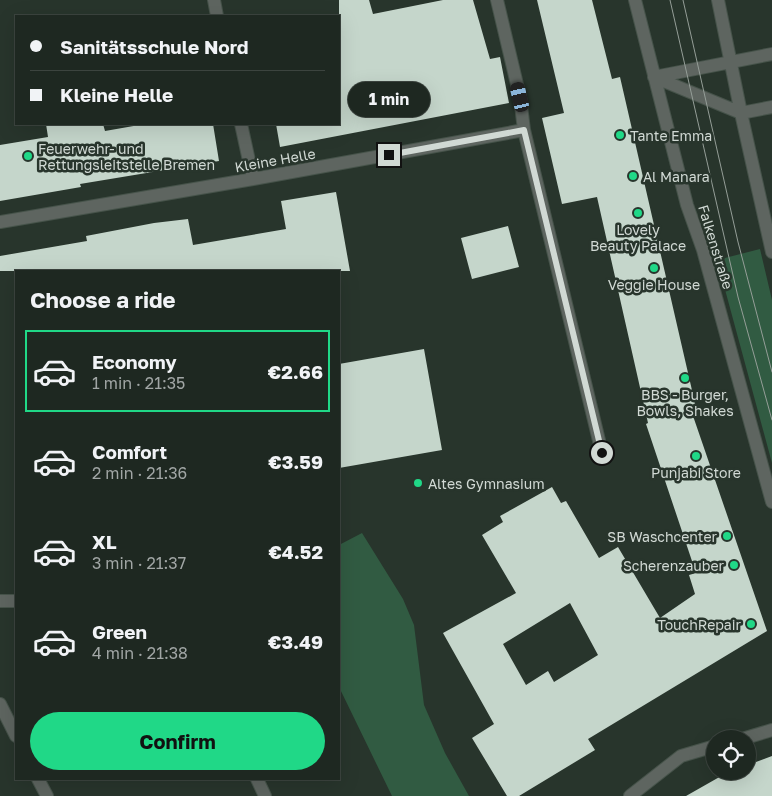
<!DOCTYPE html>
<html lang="en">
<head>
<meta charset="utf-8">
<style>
  :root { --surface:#1e2821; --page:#26302a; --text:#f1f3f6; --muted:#a1a6a5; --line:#3c443f; --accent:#20d887 }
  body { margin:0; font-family:"Golos Text",sans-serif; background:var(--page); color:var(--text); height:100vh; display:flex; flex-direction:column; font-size:19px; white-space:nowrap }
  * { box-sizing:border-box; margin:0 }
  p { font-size:16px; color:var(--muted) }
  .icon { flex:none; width:28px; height:28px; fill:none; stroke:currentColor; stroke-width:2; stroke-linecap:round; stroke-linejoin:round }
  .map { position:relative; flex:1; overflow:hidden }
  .side { position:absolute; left:15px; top:270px; width:325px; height:510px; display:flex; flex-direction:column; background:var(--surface); border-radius:0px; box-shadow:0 5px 20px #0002,0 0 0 1px var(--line) }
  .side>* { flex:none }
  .guide { position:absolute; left:15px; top:15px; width:325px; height:110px; border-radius:0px; box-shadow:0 5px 20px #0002,0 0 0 1px var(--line); display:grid; align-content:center; height:110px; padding:0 15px; background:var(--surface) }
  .controls { position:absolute; left:706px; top:730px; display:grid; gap:10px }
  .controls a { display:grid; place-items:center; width:50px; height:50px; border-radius:50%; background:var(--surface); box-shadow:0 5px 20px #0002,0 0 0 1px var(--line); font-size:25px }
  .end { position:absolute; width:22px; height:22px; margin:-11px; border:6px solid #d1d9d4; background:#111; box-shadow:0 0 0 2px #111 }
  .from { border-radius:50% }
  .bubble { position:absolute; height:35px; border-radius:18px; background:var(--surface); box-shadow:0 5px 20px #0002,0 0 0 1px var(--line); font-size:16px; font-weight:700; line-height:35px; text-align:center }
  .car { position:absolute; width:15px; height:30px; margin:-15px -8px; border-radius:6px; box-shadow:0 0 4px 1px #0007; background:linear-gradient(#222 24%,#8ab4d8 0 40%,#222 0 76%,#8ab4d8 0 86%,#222 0) }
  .guide b { display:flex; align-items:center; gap:18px; height:48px; font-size:19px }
  .guide b+b { border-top:1px solid var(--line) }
  .guide i { width:12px; height:12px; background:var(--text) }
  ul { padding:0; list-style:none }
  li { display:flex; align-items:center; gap:15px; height:82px; margin:0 10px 8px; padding:0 5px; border:2px solid transparent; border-radius:0px }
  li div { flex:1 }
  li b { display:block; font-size:19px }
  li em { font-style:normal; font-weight:700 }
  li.on { border-color:var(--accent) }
  li>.icon { width:45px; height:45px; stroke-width:1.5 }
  h2 { padding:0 15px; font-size:22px; line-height:60px }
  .primary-button { display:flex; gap:10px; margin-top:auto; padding:10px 15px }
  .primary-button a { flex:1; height:58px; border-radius:30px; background:var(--accent); color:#111; font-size:20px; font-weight:700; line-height:58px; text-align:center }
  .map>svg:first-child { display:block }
  .green { fill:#315b42 }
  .building { fill:#c5d6cb; fill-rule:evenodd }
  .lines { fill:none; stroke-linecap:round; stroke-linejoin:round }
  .minor-casing { stroke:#46534a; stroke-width:14 }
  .minor { stroke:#5e6560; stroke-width:12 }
  .tram { stroke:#959e98; stroke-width:1 }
  .route { stroke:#d1d9d4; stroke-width:6 }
  .poi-dot { fill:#20d887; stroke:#28352c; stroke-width:2 }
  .labels { text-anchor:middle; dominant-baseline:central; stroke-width:5; stroke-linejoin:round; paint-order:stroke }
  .poi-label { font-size:14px; fill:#d1d9d4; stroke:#28352c; text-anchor:start }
  .street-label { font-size:14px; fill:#d1d9d4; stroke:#28352c }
</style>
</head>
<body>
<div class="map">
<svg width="772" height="796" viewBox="0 0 772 796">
  <rect width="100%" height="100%" fill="#28352c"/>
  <path class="green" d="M 760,249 L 772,300 L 772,463 L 717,260 Z
    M 362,533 L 403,599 L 414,625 L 424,705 L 445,753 L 469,796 L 392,796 L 339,687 L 339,545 Z"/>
  <path class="building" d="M 339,0 L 369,0 L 373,14 L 443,0 L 473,0 L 490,59 L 500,57 L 509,103 L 280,147 L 276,124 L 339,124 Z
    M 537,0 L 592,0 L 612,79 L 620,77 L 697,412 L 692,413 L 767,631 L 588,739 L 595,750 L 519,796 L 507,796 L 472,738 L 494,724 L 443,633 L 516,593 L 482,535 L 503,522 L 500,516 L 552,487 L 561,503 L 566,501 L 599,558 L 618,547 L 660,618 L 695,594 L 689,575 L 696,573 L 646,424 L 648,423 L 597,197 L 562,204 L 542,118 L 564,113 ZM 570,603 L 598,655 L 554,682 L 548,671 L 526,685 L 503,644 Z
    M 46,124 L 103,124 L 105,131 L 145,124 L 213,124 L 219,161 L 80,184 L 81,187 L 0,201 L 0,145 L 48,137 Z
    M 336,192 L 350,271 L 0,271 L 0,256 L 87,241 L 86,236 L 154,223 L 188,219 L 193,245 L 286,229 L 281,201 Z
    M 508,226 L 519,267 L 472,279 L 461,238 Z
    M 424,349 L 442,450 L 339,468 L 339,364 Z
    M 772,756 L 772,796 L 686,796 L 730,771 L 748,771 L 748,765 Z"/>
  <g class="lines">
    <g class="minor-casing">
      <path id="minor" d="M 214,0 L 217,16
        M 497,0 L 520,97 L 524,130 L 602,453
        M 635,0 L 687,205 L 703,250 L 772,502
        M 718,0 L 741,113 L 772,252
        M 654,77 L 741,113 L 772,107
        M 654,77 L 772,54
        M 241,124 L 253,179
        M 0,222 L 253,179 L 524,130
        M 0,601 L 16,601
        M 0,704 L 16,736
        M 742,739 L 772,730
        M 38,779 L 47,796
        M 257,779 L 265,796
        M 630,796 L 681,756 L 715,746"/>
    </g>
    <use href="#minor" class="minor"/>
    <path class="tram" d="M 670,0 L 738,297 L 772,420
      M 683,0 L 738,242 L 772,372"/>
  </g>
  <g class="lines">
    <path class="route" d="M 389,155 L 524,130 L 602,453"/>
  </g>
  <g class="poi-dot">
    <circle cx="620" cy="135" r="5"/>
    <circle cx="28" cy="156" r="5"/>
    <circle cx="633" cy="176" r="5"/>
    <circle cx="638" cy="213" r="5"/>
    <circle cx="654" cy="268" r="5"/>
    <circle cx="685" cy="378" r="5"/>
    <circle cx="696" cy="456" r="5"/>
    <circle cx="418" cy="483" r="5"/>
    <circle cx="727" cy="536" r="5"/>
    <circle cx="734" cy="565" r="5"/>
    <circle cx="751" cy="624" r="5"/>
  </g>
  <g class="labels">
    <g class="poi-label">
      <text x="630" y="135">Tante Emma</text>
      <text x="38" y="148">Feuerwehr- und<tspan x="38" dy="16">Rettungsleitstelle Bremen</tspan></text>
      <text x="643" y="176">Al Manara</text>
      <text x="638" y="229" text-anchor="middle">Lovely<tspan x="638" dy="16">Beauty Palace</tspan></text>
      <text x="654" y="284" text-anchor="middle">Veggie House</text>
      <text x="685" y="394" text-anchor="middle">BBS - Burger,<tspan x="685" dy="16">Bowls, Shakes</tspan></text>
      <text x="696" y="472" text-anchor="middle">Punjabi Store</text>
      <text x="428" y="483">Altes Gymnasium</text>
      <text x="717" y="536" text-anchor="end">SB Waschcenter</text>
      <text x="724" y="565" text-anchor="end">Scherenzauber</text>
      <text x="741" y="624" text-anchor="end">TouchRepair</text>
    </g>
    <g class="street-label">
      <text transform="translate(275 160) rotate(-10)">Kleine Helle</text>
      <text transform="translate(716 247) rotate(73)">Falkenstraße</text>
    </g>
  </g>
</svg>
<div class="controls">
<a><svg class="icon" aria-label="locate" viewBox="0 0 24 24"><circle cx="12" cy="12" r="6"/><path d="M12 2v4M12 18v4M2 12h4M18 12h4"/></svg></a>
</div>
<i class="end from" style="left:602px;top:453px"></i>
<i class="end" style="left:389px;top:155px"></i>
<div class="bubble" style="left:348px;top:82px;width:82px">1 min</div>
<i class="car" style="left:520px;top:97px;rotate:347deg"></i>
<div class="guide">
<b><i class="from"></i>Sanitätsschule Nord</b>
<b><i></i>Kleine Helle</b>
</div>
<section class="side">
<h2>Choose a ride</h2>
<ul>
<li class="on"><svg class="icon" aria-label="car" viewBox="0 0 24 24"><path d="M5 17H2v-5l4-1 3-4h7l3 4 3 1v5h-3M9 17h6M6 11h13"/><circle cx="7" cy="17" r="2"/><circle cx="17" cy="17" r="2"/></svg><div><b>Economy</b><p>1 min · 21:35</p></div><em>€2.66</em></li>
<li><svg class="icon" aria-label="car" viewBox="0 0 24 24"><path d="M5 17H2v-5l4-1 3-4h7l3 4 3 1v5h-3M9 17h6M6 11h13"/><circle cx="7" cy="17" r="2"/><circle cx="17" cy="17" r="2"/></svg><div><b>Comfort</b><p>2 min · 21:36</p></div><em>€3.59</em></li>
<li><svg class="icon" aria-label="car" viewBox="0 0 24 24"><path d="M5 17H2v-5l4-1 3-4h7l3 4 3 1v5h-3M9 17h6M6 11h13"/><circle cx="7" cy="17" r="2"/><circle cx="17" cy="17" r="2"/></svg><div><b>XL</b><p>3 min · 21:37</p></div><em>€4.52</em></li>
<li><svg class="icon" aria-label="car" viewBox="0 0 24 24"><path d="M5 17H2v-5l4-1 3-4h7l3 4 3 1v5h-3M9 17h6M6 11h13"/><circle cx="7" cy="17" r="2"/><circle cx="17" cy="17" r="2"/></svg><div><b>Green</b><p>4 min · 21:38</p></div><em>€3.49</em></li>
</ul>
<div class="primary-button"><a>Confirm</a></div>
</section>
</div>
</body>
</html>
